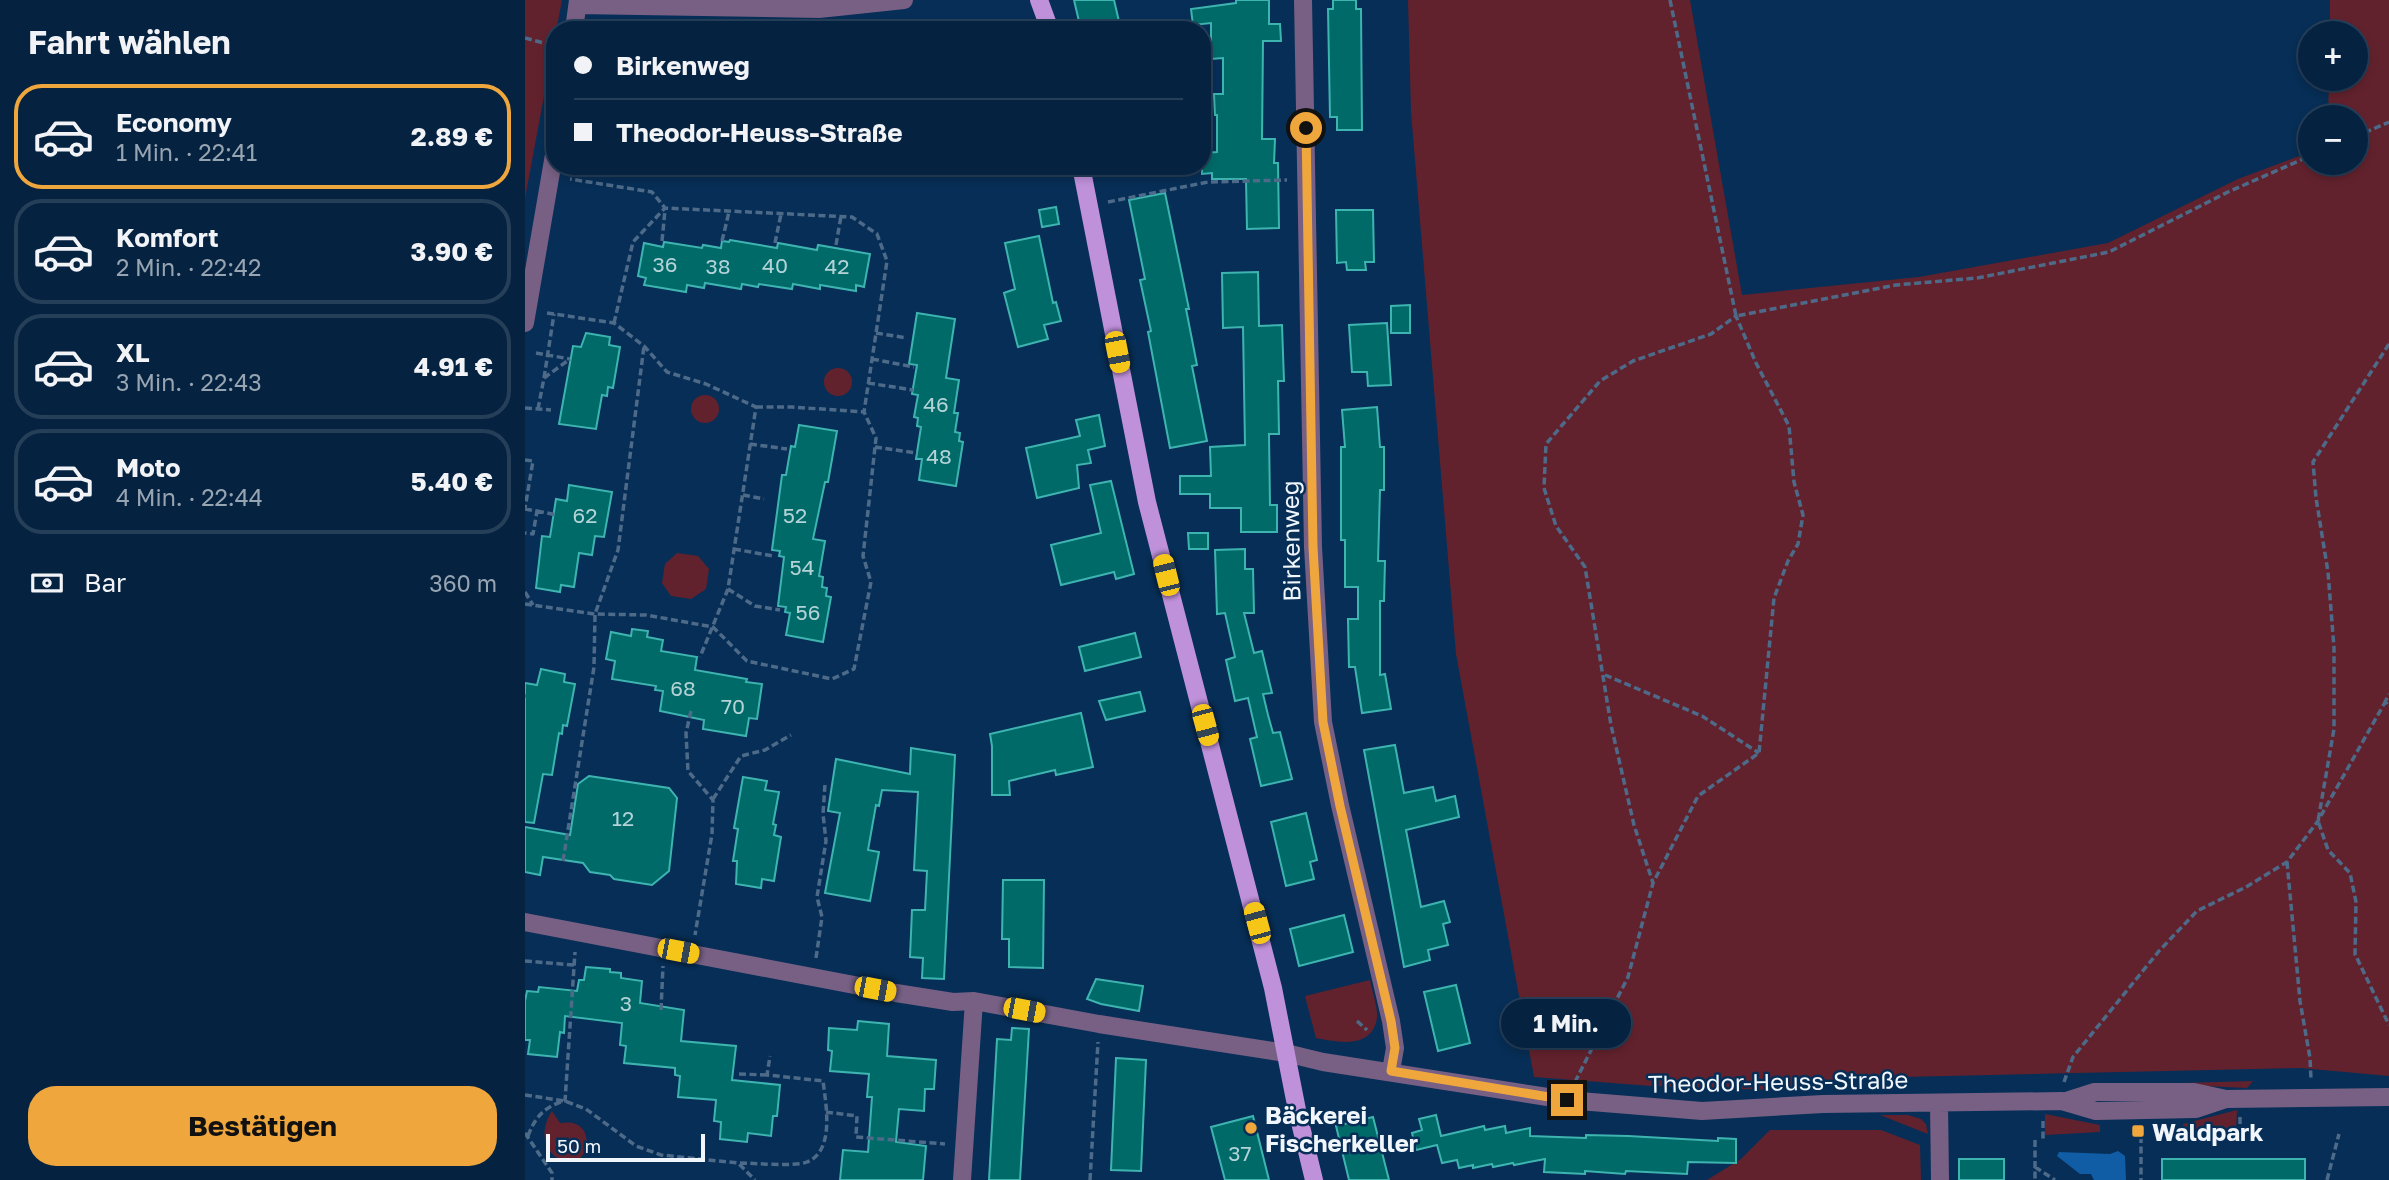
<!DOCTYPE html>
<html lang="de">
<head>
<meta charset="utf-8">
<style>
  :root { --surface:#052240; --page:#0e2a47; --text:#f1f3f6; --muted:#97a4b1; --line:#263f59; --accent:#efa73d }
  body { margin:0; font-family:"Golos Text",sans-serif; background:var(--page); color:var(--text); height:100vh; display:flex; flex-direction:column; font-size:26px; white-space:nowrap }
  * { box-sizing:border-box; margin:0 }
  p { font-size:23px; color:var(--muted) }
  .icon { flex:none; width:38px; height:38px; fill:none; stroke:currentColor; stroke-width:2; stroke-linecap:round; stroke-linejoin:round }
  .map { position:relative; flex:1; overflow:hidden }
  .details { display:flex; flex-direction:column; background:var(--surface); width:525px }
  .details>* { flex:none }
  .top-card { position:absolute; left:21px; top:21px; width:665px; height:154px; border-radius:28px; box-shadow:0 4px 10px #0003,0 0 0 2px var(--line); display:grid; align-content:center; height:154px; padding:0 28px; background:var(--surface) }
  .fabs { position:absolute; left:1773px; top:21px; display:grid; gap:14px }
  .fabs a { display:grid; place-items:center; width:70px; height:70px; border-radius:50%; background:var(--surface); box-shadow:0 4px 10px #0003,0 0 0 2px var(--line); font-size:35px }
  .scale { position:absolute; left:21px; bottom:18px; width:159px; box-sizing:border-box; padding-left:7px; border:4px solid #f0f6fc; border-top:0; font-size:19px; line-height:24px; white-space:nowrap; color:#f0f6fc; -webkit-text-stroke:5px #072e56; paint-order:stroke }
  .end { position:absolute; width:32px; height:32px; margin:-16px; border:9px solid #efa73d; background:#111; box-shadow:0 0 0 4px #111 }
  .from { border-radius:50% }
  .bubble { position:absolute; height:49px; border-radius:24px; background:var(--surface); box-shadow:0 4px 10px #0003,0 0 0 2px var(--line); font-size:23px; font-weight:700; line-height:49px; text-align:center }
  .car { position:absolute; width:21px; height:42px; margin:-21px -10px; border-radius:9px; box-shadow:0 0 5px 2px #0007; background:linear-gradient(#f5c518 24%,#345 0 40%,#f5c518 0 76%,#345 0 86%,#f5c518 0) }
  .top-card b { display:flex; align-items:center; gap:24px; height:66px; font-size:26px }
  .top-card b+b { border-top:2px solid var(--line) }
  .top-card i { width:18px; height:18px; background:var(--text) }
  ul { padding:0; list-style:none }
  li { display:flex; align-items:center; gap:21px; height:105px; margin:0 14px 10px; padding:0 14px; border:4px solid var(--line); border-radius:28px }
  li div { flex:1 }
  li b { display:block; font-size:26px }
  li em { font-style:normal; font-weight:700 }
  li.on { border-color:var(--accent) }
  li>.icon { width:63px; height:63px; stroke-width:1.5 }
  h2 { padding:0 28px; font-size:32px; line-height:84px }
  .pay { display:flex; align-items:center; gap:18px; height:77px; padding:0 28px; font-size:26px }
  .pay p { margin-inline-start:auto }
  .button { display:flex; gap:14px; margin-top:auto; padding:14px 28px }
  .button a { flex:1; height:80px; border-radius:28px; background:var(--accent); color:#111; font-size:28px; font-weight:700; line-height:80px; text-align:center }
  main { display:flex; flex:1; min-height:0 }
  .map>svg:first-child { display:block }
  .green { fill:#62222d }
  .water { fill:#105da6 }
  .building { fill:#006a69; stroke:#3eb4b1; stroke-width:2 }
  .lines { fill:none; stroke-linecap:round; stroke-linejoin:round }
  .path { stroke:#4d6a88; stroke-width:3.5; stroke-dasharray:7 3.5; stroke-linecap:butt }
  .minor { stroke:#776084; stroke-width:18 }
  .major { stroke:#c091db; stroke-width:18 }
  .route { stroke:#efa73d; stroke-width:9 }
  .poi-dot { fill:#efa73d; stroke:#072e56; stroke-width:2.5 }
  .labels { text-anchor:middle; dominant-baseline:central; stroke-width:5; stroke-linejoin:round; paint-order:stroke }
  .number-label { font-size:21px; fill:#b4d3d7 }
  .street-label { font-size:24px; fill:#f0f6fc; stroke:#072e56 }
  .poi-label { font-size:24px; font-weight:bold; fill:#f0f6fc; stroke:#072e56; text-anchor:start }
</style>
</head>
<body>
<main>
<section class="details">
<h2>Fahrt wählen</h2>
<ul>
<li class="on"><svg class="icon" aria-label="car" viewBox="0 0 24 24"><path d="M5 17H2v-5l4-1 3-4h7l3 4 3 1v5h-3M9 17h6M6 11h13"/><circle cx="7" cy="17" r="2"/><circle cx="17" cy="17" r="2"/></svg><div><b>Economy</b><p>1 Min. · 22:41</p></div><em>2.89 €</em></li>
<li><svg class="icon" aria-label="car" viewBox="0 0 24 24"><path d="M5 17H2v-5l4-1 3-4h7l3 4 3 1v5h-3M9 17h6M6 11h13"/><circle cx="7" cy="17" r="2"/><circle cx="17" cy="17" r="2"/></svg><div><b>Komfort</b><p>2 Min. · 22:42</p></div><em>3.90 €</em></li>
<li><svg class="icon" aria-label="car" viewBox="0 0 24 24"><path d="M5 17H2v-5l4-1 3-4h7l3 4 3 1v5h-3M9 17h6M6 11h13"/><circle cx="7" cy="17" r="2"/><circle cx="17" cy="17" r="2"/></svg><div><b>XL</b><p>3 Min. · 22:43</p></div><em>4.91 €</em></li>
<li><svg class="icon" aria-label="car" viewBox="0 0 24 24"><path d="M5 17H2v-5l4-1 3-4h7l3 4 3 1v5h-3M9 17h6M6 11h13"/><circle cx="7" cy="17" r="2"/><circle cx="17" cy="17" r="2"/></svg><div><b>Moto</b><p>4 Min. · 22:44</p></div><em>5.40 €</em></li>
</ul>
<div class="pay"><svg class="icon" aria-label="cash" viewBox="0 0 24 24"><path d="M3 7h18v10H3z"/><circle cx="12" cy="12" r="2"/></svg>Bar<p>360 m</p></div>
<div class="button"><a>Bestätigen</a></div>
</section>
<div class="map">
<svg width="1864" height="1180" viewBox="0 0 1864 1180">
  <rect width="100%" height="100%" fill="#072e56"/>
  <path class="green" d="M 0,0 L 37,0 L 0,198 Z
    M 883,0 L 1165,0 L 1217,295 L 1394,277 L 1583,243 L 1713,179 L 1785,152 L 1785,163 L 1830,163 L 1830,117 L 1803,117 L 1804,79 L 1830,79 L 1830,33 L 1805,33 L 1805,0 L 1864,0 L 1864,1076 L 1776,1068 L 1333,1078 L 1250,1090 L 1126,1086 L 1009,1077 L 931,654 L 886,112 Z
    M299 382a14 14 0 1 1 28 0a14 14 0 1 1-28 0Z
    M166 409a14 14 0 1 1 28 0a14 14 0 1 1-28 0Z
    M 152,553 L 173,556 L 184,569 L 181,589 L 166,599 L 146,596 L 137,583 L 140,564 Z
    M 845,980 C 847,991 853,1007 852,1018 C 847,1050 812,1042 791,1038 L 780,996 Z
    M 1728,1081 L 1722,1088 L 1657,1085 L 1657,1083 Z
    M 1712,1110 L 1711,1130 L 1658,1131 L 1658,1124 Z
    M 27,1111 L 35,1123 C 45,1122 53,1122 59,1131 C 62,1137 62,1141 61,1147 C 54,1180 0,1153 27,1111 Z
    M 1520,1114 L 1575,1125 L 1575,1132 L 1520,1135 Z
    M 1355,1115 L 1383,1115 L 1396,1119 L 1401,1124 L 1403,1134 Z
    M 1245,1130 L 1356,1130 L 1395,1145 L 1396,1180 L 1182,1180 L 1216,1159 Z"/>
  <path class="water" d="M 1593,1151 L 1600,1156 L 1601,1180 L 1569,1180 L 1566,1174 L 1555,1174 L 1532,1156 L 1534,1152 L 1585,1154 Z"/>
  <path class="building" d="M 549,0 L 589,0 L 596,30 L 556,30 Z
    M 711,0 L 744,0 L 744,24 L 755,24 L 756,41 L 738,41 L 737,139 L 750,139 L 749,163 L 753,163 L 754,228 L 722,229 L 721,179 L 687,179 L 687,173 L 677,174 L 677,153 L 692,152 L 692,115 L 690,115 L 689,94 L 698,94 L 698,58 L 686,59 L 686,23 L 668,25 L 666,9 L 711,3 Z
    M 808,0 L 831,0 L 831,9 L 836,9 L 837,130 L 812,130 L 812,117 L 805,117 L 803,9 L 808,9 Z
    M 640,193 L 664,309 L 661,309 L 672,365 L 667,366 L 682,441 L 645,448 L 623,332 L 626,331 L 615,280 L 620,279 L 604,200 Z
    M 531,207 L 534,224 L 517,227 L 514,210 Z
    M 811,210 L 848,210 L 849,262 L 840,262 L 841,270 L 822,270 L 821,262 L 812,263 Z
    M 514,236 L 528,303 L 531,302 L 536,321 L 519,325 L 523,339 L 493,347 L 479,293 L 490,289 L 480,243 Z
    M 205,240 L 252,248 L 253,243 L 292,250 L 293,245 L 345,254 L 339,287 L 331,285 L 331,291 L 295,285 L 295,289 L 268,284 L 267,289 L 234,284 L 233,287 L 217,284 L 216,289 L 180,283 L 179,288 L 162,285 L 161,292 L 119,285 L 121,278 L 113,276 L 119,243 L 138,247 L 139,242 L 177,248 L 178,245 L 196,248 L 197,241 L 204,242 Z
    M 733,272 L 734,326 L 757,325 L 759,381 L 753,381 L 754,434 L 744,434 L 745,505 L 752,505 L 752,532 L 716,532 L 716,508 L 685,508 L 685,494 L 655,494 L 655,476 L 686,476 L 685,447 L 720,445 L 718,327 L 698,328 L 697,273 Z
    M 885,305 L 885,333 L 866,333 L 866,306 Z
    M 392,313 L 430,319 L 421,378 L 434,380 L 429,413 L 433,413 L 430,432 L 435,433 L 434,441 L 438,442 L 431,486 L 394,480 L 397,459 L 391,459 L 396,427 L 392,426 L 393,418 L 389,417 L 393,395 L 387,394 L 392,365 L 384,364 Z
    M 862,323 L 866,385 L 843,386 L 842,372 L 827,372 L 824,325 Z
    M 61,333 L 85,337 L 84,345 L 95,347 L 88,388 L 83,387 L 82,396 L 77,395 L 71,429 L 34,424 L 48,346 L 56,347 Z
    M 852,407 L 855,447 L 859,447 L 859,490 L 855,490 L 853,561 L 860,561 L 859,601 L 855,601 L 855,675 L 860,674 L 866,709 L 837,713 L 830,667 L 824,667 L 823,619 L 833,619 L 833,587 L 820,587 L 820,540 L 816,540 L 816,447 L 820,447 L 817,410 Z
    M 574,415 L 580,446 L 563,450 L 566,463 L 552,465 L 554,488 L 512,498 L 501,448 L 555,436 L 551,420 Z
    M 274,425 L 312,431 L 303,482 L 300,482 L 288,539 L 300,541 L 294,576 L 298,577 L 297,587 L 302,588 L 301,596 L 306,597 L 298,642 L 261,635 L 265,613 L 260,612 L 261,607 L 253,606 L 259,557 L 254,556 L 255,551 L 247,550 L 257,475 L 261,475 L 266,446 L 270,447 Z
    M 586,481 L 609,574 L 591,579 L 589,572 L 536,585 L 526,545 L 576,533 L 565,485 Z
    M 44,485 L 87,492 L 79,537 L 70,536 L 67,555 L 54,553 L 49,587 L 36,585 L 35,592 L 11,588 L 17,536 L 25,537 L 31,499 L 42,501 Z
    M 663,533 L 683,533 L 683,549 L 664,549 Z
    M 720,549 L 720,569 L 728,569 L 729,613 L 719,613 L 729,653 L 737,651 L 747,693 L 738,694 L 743,715 L 748,733 L 755,732 L 767,779 L 736,786 L 725,739 L 732,737 L 723,698 L 710,701 L 701,660 L 710,657 L 700,613 L 692,614 L 690,550 Z
    M 107,629 L 123,631 L 122,637 L 138,640 L 136,651 L 172,657 L 170,670 L 222,679 L 221,682 L 237,684 L 232,719 L 224,718 L 221,736 L 178,729 L 179,720 L 135,711 L 138,691 L 130,690 L 131,686 L 87,679 L 90,661 L 81,659 L 86,632 L 106,636 Z
    M 610,633 L 616,657 L 560,671 L 554,647 Z
    M 16,669 L 40,674 L 39,682 L 50,684 L 42,726 L 38,725 L 37,734 L 34,733 L 27,775 L 18,774 L 9,823 L 0,822 L 0,683 L 12,685 Z
    M 615,692 L 620,711 L 581,720 L 574,701 Z
    M 556,713 L 568,767 L 531,775 L 530,770 L 484,781 L 485,795 L 467,795 L 467,746 L 465,734 Z
    M 870,745 L 879,793 L 908,787 L 911,801 L 930,796 L 934,817 L 881,830 L 896,907 L 919,901 L 925,922 L 918,924 L 923,945 L 903,950 L 905,960 L 879,967 L 839,750 Z
    M 386,748 L 430,755 L 419,979 L 397,978 L 398,958 L 385,957 L 387,910 L 400,910 L 402,871 L 389,870 L 393,792 L 357,790 L 354,806 L 351,805 L 343,850 L 354,852 L 345,901 L 300,893 L 315,813 L 303,811 L 311,759 L 385,774 Z
    M 64,776 L 144,788 L 152,798 L 144,871 L 127,885 L 89,879 L 85,875 L 65,872 L 58,863 L 18,857 L 15,875 L 0,872 L 0,827 L 45,835 L 53,784 Z
    M 218,777 L 242,781 L 240,790 L 254,792 L 248,824 L 251,825 L 249,835 L 256,837 L 249,881 L 237,879 L 236,888 L 211,884 L 212,861 L 208,861 L 213,829 L 209,828 Z
    M 781,813 L 792,860 L 785,862 L 789,879 L 761,886 L 746,822 Z
    M 478,880 L 519,880 L 518,968 L 484,967 L 484,939 L 477,939 Z
    M 819,915 L 828,952 L 774,966 L 765,929 Z
    M 61,967 L 85,969 L 85,972 L 96,973 L 96,978 L 117,981 L 115,1003 L 159,1010 L 156,1041 L 211,1046 L 207,1080 L 255,1085 L 252,1116 L 248,1116 L 246,1136 L 223,1133 L 222,1142 L 195,1139 L 196,1122 L 189,1121 L 191,1100 L 153,1097 L 155,1076 L 150,1075 L 150,1068 L 99,1063 L 101,1046 L 95,1045 L 97,1023 L 40,1016 L 39,1033 L 35,1032 L 32,1057 L 3,1054 L 5,1040 L 0,1040 L 0,1001 L 2,991 L 13,992 L 14,987 L 52,991 L 54,980 L 59,980 Z
    M 571,979 L 618,986 L 614,1011 L 576,1004 L 562,999 Z
    M 931,985 L 945,1043 L 913,1051 L 899,992 Z
    M 333,1021 L 364,1024 L 362,1056 L 411,1060 L 409,1089 L 400,1089 L 399,1111 L 374,1109 L 371,1142 L 401,1146 L 398,1180 L 315,1180 L 318,1150 L 343,1152 L 347,1097 L 342,1097 L 344,1074 L 305,1071 L 307,1051 L 303,1050 L 304,1028 L 332,1030 Z
    M 487,1028 L 504,1029 L 495,1180 L 464,1180 L 472,1039 L 486,1040 Z
    M 591,1058 L 621,1060 L 616,1171 L 586,1170 Z
    M 911,1115 L 916,1136 L 959,1126 L 960,1130 L 980,1126 L 981,1133 L 1005,1128 L 1005,1136 L 1061,1138 L 1061,1135 L 1103,1136 L 1193,1141 L 1193,1138 L 1211,1139 L 1211,1163 L 1163,1162 L 1162,1174 L 1101,1171 L 1100,1174 L 1060,1171 L 1060,1174 L 1019,1172 L 1020,1159 L 989,1165 L 988,1163 L 968,1167 L 967,1164 L 948,1168 L 948,1165 L 934,1168 L 932,1160 L 917,1163 L 912,1145 L 891,1150 L 887,1133 L 897,1130 L 894,1119 Z
    M 728,1116 L 744,1180 L 700,1180 L 686,1127 Z
    M 848,1117 L 864,1180 L 824,1180 L 811,1126 Z
    M 1434,1159 L 1479,1159 L 1479,1180 L 1434,1180 Z
    M 1637,1159 L 1780,1159 L 1780,1180 L 1637,1180 Z"/>
  <g class="lines">
    <path class="path" d="M 1145,0 L 1211,316 L 1371,285 L 1452,278 L 1584,252 L 1703,192 L 1785,156
      M 0,38 L 30,46
      M 1830,137 L 1864,122
      M 583,202 L 683,182 L 762,180
      M 137,241 L 140,210
      M 197,241 L 204,212
      M 250,243 L 256,214
      M 311,245 L 316,216
      M 22,313 L 89,323 L 119,346 L 142,372 L 181,384 L 231,407 L 203,589 L 175,657
      M 89,323 L 108,242 L 140,208
      M 351,333 L 382,338
      M 1864,344 L 1788,462 L 1791,498 L 1803,572 L 1809,648 L 1809,729 L 1793,821 L 1803,850 L 1825,873 L 1831,902 L 1830,954 L 1864,1025
      M 11,353 L 45,359
      M 347,359 L 389,367
      M 19,378 L 29,314
      M 343,383 L 388,390
      M 231,407 L 267,407 L 339,412
      M 0,408 L 26,410
      M 13,409 L 19,378 L 45,359
      M 225,444 L 262,449
      M 350,447 L 392,453
      M 0,460 L 8,461 L 0,508
      M 218,495 L 239,499
      M 0,509 L 12,511 L 8,534 L 0,533
      M 12,511 L 32,515
      M 209,549 L 248,556
      M 203,589 L 230,606 L 255,610
      M 0,592 L 8,605
      M 0,604 L 70,614 L 121,615 L 188,627 L 222,661 L 307,679 L 329,669 L 346,582 L 338,556 L 351,438 L 339,412 L 362,261 L 352,234 L 327,217 L 140,208 L 127,192 L 45,179
      M 1080,675 L 1177,716 L 1234,753
      M 0,696 L 1,696
      M 1859,704 L 1864,694
      M 166,711 L 161,733 L 163,771 L 188,800 L 187,834 L 170,935
      M 188,799 L 216,756 L 240,750 L 266,735
      M 38,861 L 69,667 L 70,614 L 93,550 L 119,346
      M 1762,862 L 1775,1001 L 1785,1058 L 1786,1079
      M 291,958 L 297,917 L 292,897 L 301,841 L 298,814 L 300,784
      M 0,961 L 49,965
      M 136,1010 L 138,966
      M 832,1021 L 842,1030
      M 214,1074 L 242,1075
      M 1050,1082 L 1103,977 L 1128,883 L 1173,796 L 1234,753 L 1249,598 L 1263,561 L 1273,544 L 1278,515 L 1269,482 L 1264,426 L 1231,363 L 1211,316 L 1186,334 L 1108,361 L 1075,381 L 1021,444 L 1019,488 L 1031,526 L 1060,567 L 1086,725 L 1109,825 L 1128,883
      M 1539,1082 L 1548,1057 L 1634,951 L 1672,911 L 1721,887 L 1762,862 L 1793,821 L 1859,704 L 1864,701
      M 0,1095 L 40,1101 L 61,1109 L 111,1146 L 136,1155 L 213,1163 L 230,1180
      M 301,1112 L 332,1116 L 331,1137 L 420,1144
      M 1715,1117 L 1715,1136
      M 1518,1121 L 1518,1140
      M 0,1133 L 27,1173 L 27,1180
      M 3,1136 C 10,1117 20,1106 40,1101 L 50,952
      M 1616,1136 L 1616,1180
      M 1510,1140 L 1510,1180
      M 215,1163 C 230,1163 270,1167 282,1162 C 310,1151 301,1105 298,1081 L 242,1075 L 245,1056
      M 1510,1167 L 1530,1180
      M 565,1180 L 573,1042
      M 1802,1180 L 1814,1134"/>
    <path class="minor" d="M 778,0 L 788,547 L 798,722 L 815,805 L 866,1021 L 870,1048 L 866,1071
      M 53,5 L 294,9 L 379,0
      M 49,30 L 53,0
      M 0,323 L 30,149
      M 0,922 L 371,993 L 428,1002 L 449,1001 L 574,1024 L 761,1053 L 798,1062 L 1042,1100 L 1177,1111 L 1298,1104 L 1537,1101 L 1571,1111 L 1671,1109 L 1701,1099
      M 1541,1101 L 1569,1092 L 1669,1092 L 1701,1099 L 1864,1097
      M 1414,1103 L 1415,1180
      M 437,1180 L 449,1001"/>
    <path class="major" d="M 514,0 L 525,30
      M 556,166 L 622,502 L 748,988 L 772,1110 L 789,1180"/>
  </g>
  <g class="lines">
    <path class="route" d="M 781,128 L 788,547 L 798,722 L 815,806 L 866,1021 L 870,1048 L 866,1071 L 1042,1100"/>
  </g>
  <g class="poi-dot">
    <circle cx="726" cy="1128" r="7"/>
    <rect x="1606" y="1124" width="14" height="14" rx="3.5"/>
  </g>
  <g class="labels">
    <g class="number-label">
      <text x="140" y="264">36</text>
      <text x="250" y="265">40</text>
      <text x="193" y="266">38</text>
      <text x="312" y="266">42</text>
      <text x="411" y="404">46</text>
      <text x="414" y="456">48</text>
      <text x="60" y="515">62</text>
      <text x="270" y="515">52</text>
      <text x="277" y="567">54</text>
      <text x="283" y="612">56</text>
      <text x="158" y="688">68</text>
      <text x="208" y="706">70</text>
      <text x="98" y="818">12</text>
      <text x="101" y="1003">3</text>
      <text x="715" y="1153">37</text>
    </g>
    <g class="street-label">
      <text transform="translate(765 541) rotate(-91)">Birkenweg</text>
      <text transform="translate(1253 1081) rotate(-1)">Theodor-Heuss-Straße</text>
    </g>
    <g class="poi-label">
      <text x="740" y="1114">Bäckerei<tspan x="740" dy="28">Fischerkeller</tspan></text>
      <text x="1627" y="1131">Waldpark</text>
    </g>
  </g>
</svg>
<div class="fabs">
<a>+</a>
<a>−</a>
</div>
<div class="scale">50 m</div>
<i class="end from" style="left:781px;top:128px"></i>
<i class="end" style="left:1042px;top:1100px"></i>
<div class="bubble" style="left:976px;top:999px;width:130px">1 Min.</div>
<i class="car" style="left:592px;top:352px;rotate:169deg"></i>
<i class="car" style="left:641px;top:575px;rotate:346deg"></i>
<i class="car" style="left:680px;top:725px;rotate:165deg"></i>
<i class="car" style="left:732px;top:923px;rotate:345deg"></i>
<i class="car" style="left:153px;top:951px;rotate:101deg"></i>
<i class="car" style="left:350px;top:989px;rotate:101deg"></i>
<i class="car" style="left:499px;top:1010px;rotate:101deg"></i>
<div class="top-card">
<b><i class="from"></i>Birkenweg</b>
<b><i></i>Theodor-Heuss-Straße</b>
</div>
</div>
</main>
</body>
</html>
